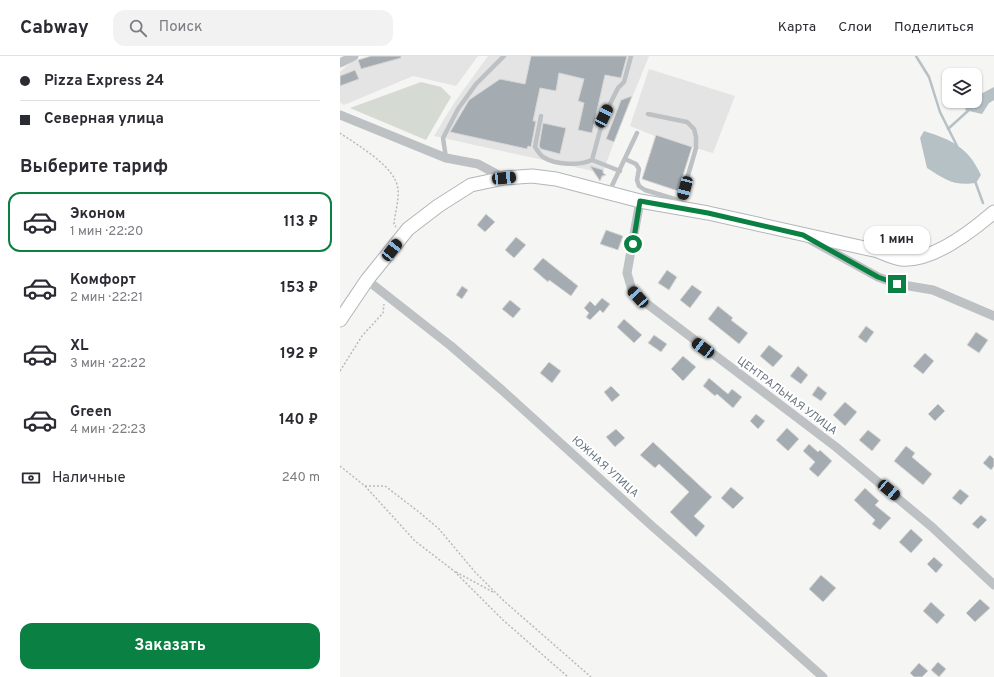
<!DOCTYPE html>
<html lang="ru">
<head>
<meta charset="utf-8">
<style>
  :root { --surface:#fff; --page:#f2f2f3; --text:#2b2b33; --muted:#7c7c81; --line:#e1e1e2; --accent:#0b8043 }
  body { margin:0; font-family:Overpass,sans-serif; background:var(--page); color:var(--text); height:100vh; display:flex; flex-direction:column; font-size:15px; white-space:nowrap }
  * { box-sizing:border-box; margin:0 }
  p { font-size:13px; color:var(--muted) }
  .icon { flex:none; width:22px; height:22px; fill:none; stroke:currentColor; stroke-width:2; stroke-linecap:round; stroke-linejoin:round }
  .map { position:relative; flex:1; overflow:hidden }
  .side { display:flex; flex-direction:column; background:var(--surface); width:340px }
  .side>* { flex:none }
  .top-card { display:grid; align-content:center; height:88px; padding:0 20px; background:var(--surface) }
  .controls { position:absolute; left:602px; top:12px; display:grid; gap:8px }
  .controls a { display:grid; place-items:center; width:40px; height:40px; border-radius:8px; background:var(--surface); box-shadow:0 1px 3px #0004; font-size:20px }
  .end { position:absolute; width:18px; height:18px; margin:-9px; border:5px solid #0b8043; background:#fff; box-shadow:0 0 0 2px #fff }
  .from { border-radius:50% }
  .bubble { position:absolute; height:28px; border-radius:12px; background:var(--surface); box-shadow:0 1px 3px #0004; font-size:13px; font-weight:700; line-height:28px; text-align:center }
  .car { position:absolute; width:12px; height:24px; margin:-12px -6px; border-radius:5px; box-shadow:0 0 3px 1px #0007; background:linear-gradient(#222 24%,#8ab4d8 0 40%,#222 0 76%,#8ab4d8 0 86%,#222 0) }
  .top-card b { display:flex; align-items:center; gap:14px; height:38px; font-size:15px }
  .top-card b+b { border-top:1px solid var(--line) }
  .top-card i { width:10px; height:10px; background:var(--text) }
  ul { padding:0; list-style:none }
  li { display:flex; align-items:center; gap:12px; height:60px; margin:0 8px 6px; padding:0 12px; border:2px solid transparent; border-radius:12px }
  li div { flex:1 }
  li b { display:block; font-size:15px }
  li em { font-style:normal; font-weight:700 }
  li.current { border-color:var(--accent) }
  li>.icon { width:36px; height:36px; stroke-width:1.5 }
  h2 { padding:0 20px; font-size:18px; line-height:48px }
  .pay { display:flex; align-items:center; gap:10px; height:44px; padding:0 20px; font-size:15px }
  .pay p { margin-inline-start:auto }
  .button { display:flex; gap:8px; margin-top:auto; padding:8px 20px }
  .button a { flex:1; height:46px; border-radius:12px; background:var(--accent); color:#fff; font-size:16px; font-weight:700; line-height:46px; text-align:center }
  header { display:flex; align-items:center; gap:24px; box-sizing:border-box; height:56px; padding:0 20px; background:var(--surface); border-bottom:1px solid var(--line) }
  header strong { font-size:19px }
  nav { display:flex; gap:22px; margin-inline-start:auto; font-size:14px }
  .search { width:280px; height:36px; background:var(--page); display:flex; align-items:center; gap:10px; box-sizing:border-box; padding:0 14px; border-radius:12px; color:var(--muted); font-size:15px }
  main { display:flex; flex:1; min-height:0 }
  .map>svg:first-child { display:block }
  .built { fill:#e3e4e3 }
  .green { fill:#d5dad2 }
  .water { fill:#b6c1c5 }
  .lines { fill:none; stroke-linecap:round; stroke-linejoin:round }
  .stream { stroke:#b6c1c5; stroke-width:2.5 }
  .building { fill:#a5acb1; stroke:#d7d7d5 }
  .secondary-casing { stroke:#b2b6ba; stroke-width:15 }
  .path { stroke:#b7babc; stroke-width:1.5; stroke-dasharray:2 2; stroke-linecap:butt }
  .service { stroke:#bdc1c4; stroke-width:4.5 }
  .minor { stroke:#bdc1c4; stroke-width:9 }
  .secondary { stroke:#fff; stroke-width:13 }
  .route { stroke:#0b8043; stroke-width:5 }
  .labels { text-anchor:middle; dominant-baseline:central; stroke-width:4; stroke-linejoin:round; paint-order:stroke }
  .street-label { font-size:11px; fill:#687580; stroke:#fff }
</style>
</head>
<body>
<header>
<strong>Cabway</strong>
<div class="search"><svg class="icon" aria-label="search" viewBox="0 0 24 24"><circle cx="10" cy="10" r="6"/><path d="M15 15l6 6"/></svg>Поиск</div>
<nav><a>Карта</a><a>Слои</a><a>Поделиться</a></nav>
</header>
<main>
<section class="side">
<div class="top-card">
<b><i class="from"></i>Pizza Express 24</b>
<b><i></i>Северная улица</b>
</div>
<h2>Выберите тариф</h2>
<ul>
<li class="current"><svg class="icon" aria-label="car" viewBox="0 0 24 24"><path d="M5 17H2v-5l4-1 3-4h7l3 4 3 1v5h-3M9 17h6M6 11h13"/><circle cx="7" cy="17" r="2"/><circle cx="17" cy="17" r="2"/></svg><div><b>Эконом</b><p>1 мин · 22:20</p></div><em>113 ₽</em></li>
<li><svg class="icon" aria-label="car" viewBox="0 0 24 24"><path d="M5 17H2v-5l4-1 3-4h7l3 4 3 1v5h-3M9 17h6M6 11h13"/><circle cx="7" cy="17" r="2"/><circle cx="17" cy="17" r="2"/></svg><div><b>Комфорт</b><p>2 мин · 22:21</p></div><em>153 ₽</em></li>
<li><svg class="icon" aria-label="car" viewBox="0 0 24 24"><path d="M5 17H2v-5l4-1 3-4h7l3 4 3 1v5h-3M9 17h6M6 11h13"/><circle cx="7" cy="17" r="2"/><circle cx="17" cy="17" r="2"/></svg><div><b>XL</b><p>3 мин · 22:22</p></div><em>192 ₽</em></li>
<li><svg class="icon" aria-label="car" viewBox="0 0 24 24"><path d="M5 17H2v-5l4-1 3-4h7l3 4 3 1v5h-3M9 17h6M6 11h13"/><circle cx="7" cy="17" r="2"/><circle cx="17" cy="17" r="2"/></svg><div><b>Green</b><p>4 мин · 22:23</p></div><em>140 ₽</em></li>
</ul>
<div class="pay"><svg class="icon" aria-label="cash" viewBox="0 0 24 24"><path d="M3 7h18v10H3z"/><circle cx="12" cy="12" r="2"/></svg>Наличные<p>240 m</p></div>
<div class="button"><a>Заказать</a></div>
</section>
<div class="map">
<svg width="654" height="621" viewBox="0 0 654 621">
  <rect width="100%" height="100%" fill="#f5f5f3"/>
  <path class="built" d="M 33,0 L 138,0 L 116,30 L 73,20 L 4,49 L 0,46 L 0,16 L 12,5 Z
    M 148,0 L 309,0 L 274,86 L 263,116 L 264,120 L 260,125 L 253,115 L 94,80 L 114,47 Z
    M 309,13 L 395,40 L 373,97 L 352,91 L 338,135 L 302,123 L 315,80 L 290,70 Z"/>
  <path class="green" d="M 81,26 L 101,31 L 111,41 L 86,84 L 10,52 Z"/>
  <path class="water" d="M 654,31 L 654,44 L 649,47 L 642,58 L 625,54 L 627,49 L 631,45 L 635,45 L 635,41 Z
    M 584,75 C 612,84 628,91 641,119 L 636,127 C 613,130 606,124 587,112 L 580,82 Z"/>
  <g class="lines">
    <path class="stream" d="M 576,0 L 589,21 L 600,56 L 617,90
      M 608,73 L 630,53
      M 635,125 L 643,147"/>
  </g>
  <path class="building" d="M 31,0 L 61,0 L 61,2 L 21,13 L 18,4 Z
    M 191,0 L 287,0 L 281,22 L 265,19 L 252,77 L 238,74 L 244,47 L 238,45 L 244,23 L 219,17 L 216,35 L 200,32 L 193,65 L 196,65 L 191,91 L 188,90 L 187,93 L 110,76 L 129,44 L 160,23 L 185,28 Z
    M 15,14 L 19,23 L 0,30 L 0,20 Z
    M 292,40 L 274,86 L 266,83 L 281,44 Z
    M 203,67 L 226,72 L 220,98 L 201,93 L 199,90 Z
    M 316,79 L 352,91 L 338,135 L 302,123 Z
    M 250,110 L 263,114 L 263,117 L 266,119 L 262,120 L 260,125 Z
    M 146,158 L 155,166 L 145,176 L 137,169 Z
    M 266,174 L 283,180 L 278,194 L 260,188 Z
    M 176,181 L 186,189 L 174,202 L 165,194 Z
    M 203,202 L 238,230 L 231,240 L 209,224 L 208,226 L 193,213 Z
    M 327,214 L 337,221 L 329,234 L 318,227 Z
    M 352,229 L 362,236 L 350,252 L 340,244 Z
    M 122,230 L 128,234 L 122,243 L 116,239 Z
    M 262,242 L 270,248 L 263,257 L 260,254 L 250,264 L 246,261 L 249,257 L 244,252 L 250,245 L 255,250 Z
    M 170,244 L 181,253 L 173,262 L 162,253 Z
    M 378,250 L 393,262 L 391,264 L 408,277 L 399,288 L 368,263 Z
    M 284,263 L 302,279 L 294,287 L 277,271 Z
    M 526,270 L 534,276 L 526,287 L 518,281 Z
    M 636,276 L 648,284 L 639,297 L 627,289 Z
    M 314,279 L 327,288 L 321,296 L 308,287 Z
    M 429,289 L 443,300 L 433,311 L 420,300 Z
    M 585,297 L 594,305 L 583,318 L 573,310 Z
    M 343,300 L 356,311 L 343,325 L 331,313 Z
    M 209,306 L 221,315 L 212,327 L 200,317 Z
    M 458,310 L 468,319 L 461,328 L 450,320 Z
    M 369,322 L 388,338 L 392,333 L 402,341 L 393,352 L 377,338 L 375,340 L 363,330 Z
    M 271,330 L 280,339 L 272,346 L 264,336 Z
    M 478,330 L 487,337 L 481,345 L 472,339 Z
    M 505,346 L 517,356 L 505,370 L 493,359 Z
    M 598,348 L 605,355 L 595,365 L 588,358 Z
    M 416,358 L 425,365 L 418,373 L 410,365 Z
    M 447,372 L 459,383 L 448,395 L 436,384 Z
    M 276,373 L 285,382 L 275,391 L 266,381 Z
    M 528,374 L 541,384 L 532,395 L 519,384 Z
    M 313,386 L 372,441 L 354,460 L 365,470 L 356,481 L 330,456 L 349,436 L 319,408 L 315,412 L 300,399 Z
    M 469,388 L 478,396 L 480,394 L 492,405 L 478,421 L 469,413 L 475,406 L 463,395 Z
    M 566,390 L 575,397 L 572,401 L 592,418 L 583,429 L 554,405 Z
    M 650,399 L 654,403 L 654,410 L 651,414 L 643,407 Z
    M 391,431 L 404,442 L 393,453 L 381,442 Z
    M 525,432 L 539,445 L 535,449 L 551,462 L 540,474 L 532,468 L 535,464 L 514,444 Z
    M 620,433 L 629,440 L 621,449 L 612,442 Z
    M 641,459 L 647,464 L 638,473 L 632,468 Z
    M 571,473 L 583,484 L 571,497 L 559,486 Z
    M 594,501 L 603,509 L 596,517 L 587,508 Z
    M 481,519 L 496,532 L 483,546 L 469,533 Z
    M 640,543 L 650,552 L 635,566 L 626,557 Z
    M 591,546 L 605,559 L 597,568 L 583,555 Z
    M 598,606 L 606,613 L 599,621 L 591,614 Z
    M 579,607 L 588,615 L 582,621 L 574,621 L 570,617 Z"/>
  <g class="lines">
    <g class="secondary-casing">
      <path id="secondary" d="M 0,264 L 27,224 L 68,173 L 98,150 L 131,129 L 164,122 L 192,120 L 216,123 L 300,145 L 368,157 L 538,195 C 545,198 554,202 561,203 C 592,206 632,175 654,156"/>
    </g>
    <path class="path" d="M 0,77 C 17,89 57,111 58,134 C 59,144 55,157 54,168 L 56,171
      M 0,315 L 22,280 L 43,257 L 44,248
      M 0,410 L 25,430 L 75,485 L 114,515 L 163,564 L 228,621
      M 25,430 L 45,430 L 79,456 L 99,473 L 135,516 L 164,545 L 251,621
      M 116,516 L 153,536"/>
    <path class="service" d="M 308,58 L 347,66 L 354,73 L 356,81 L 356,92 L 339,150
      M 201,60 L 195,91 C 197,94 200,99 203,101 C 216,109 239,110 252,104 L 280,115
      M 106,102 L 103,82 L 118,53 L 136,28 L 164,0
      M 285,103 L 296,108 L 299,113 L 297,124 L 299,130 L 305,134 L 341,145
      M 252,104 L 264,60 L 278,32 L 284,26 L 291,0
      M 269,136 L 297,77"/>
    <path class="minor" d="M 0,7 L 14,0
      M 0,59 L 106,102 L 138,108 L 164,122
      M 300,145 L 287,217 L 292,234 L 298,241 L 496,391 L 592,471 L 654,529
      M 469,183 L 538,221 L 557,228 L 593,234 L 654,260
      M 27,224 L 111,290 L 163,335 L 312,470 L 382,531 L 483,621"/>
    <use href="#secondary" class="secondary"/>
  </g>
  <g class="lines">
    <path class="route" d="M 293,188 L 300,145 L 368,157 L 463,179 L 538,221 L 557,228"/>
  </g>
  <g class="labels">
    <g class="street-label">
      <text transform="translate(447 340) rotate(37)">ЦЕНТРАЛЬНАЯ УЛИЦА</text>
      <text transform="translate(265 411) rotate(42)">ЮЖНАЯ УЛИЦА</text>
    </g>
  </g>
</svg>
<div class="controls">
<a><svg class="icon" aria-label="layers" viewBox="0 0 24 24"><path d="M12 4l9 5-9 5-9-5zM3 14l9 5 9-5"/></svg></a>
</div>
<i class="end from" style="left:293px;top:188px"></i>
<i class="end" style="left:557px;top:228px"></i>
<div class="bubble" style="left:524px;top:170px;width:66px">1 мин</div>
<i class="car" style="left:264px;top:60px;rotate:26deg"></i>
<i class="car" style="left:164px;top:122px;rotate:85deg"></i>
<i class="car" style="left:345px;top:132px;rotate:195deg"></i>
<i class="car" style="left:52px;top:194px;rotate:38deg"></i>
<i class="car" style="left:298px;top:241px;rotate:318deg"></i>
<i class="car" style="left:363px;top:292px;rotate:307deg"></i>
<i class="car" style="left:549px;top:434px;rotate:130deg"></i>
</div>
</main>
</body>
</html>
